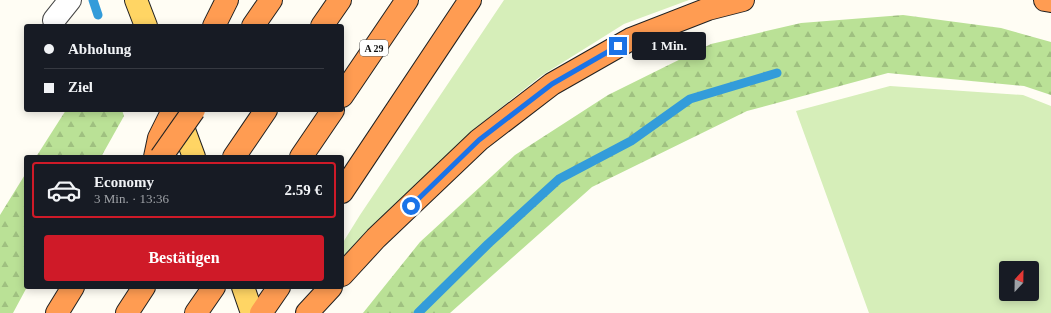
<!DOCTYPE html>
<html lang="de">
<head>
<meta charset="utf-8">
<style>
  :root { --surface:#171b24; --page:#242831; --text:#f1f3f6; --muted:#9ea1a6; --line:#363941; --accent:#cf1a28 }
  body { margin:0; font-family:Georgia,serif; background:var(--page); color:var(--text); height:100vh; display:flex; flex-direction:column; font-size:15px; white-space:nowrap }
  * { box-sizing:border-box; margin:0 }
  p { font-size:13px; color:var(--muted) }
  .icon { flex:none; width:22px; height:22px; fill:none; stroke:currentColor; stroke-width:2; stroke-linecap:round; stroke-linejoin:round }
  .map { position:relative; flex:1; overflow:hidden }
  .panel { position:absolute; left:24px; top:155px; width:320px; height:134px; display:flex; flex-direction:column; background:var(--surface); border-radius:4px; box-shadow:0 2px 10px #0003 }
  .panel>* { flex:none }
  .hud { position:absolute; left:24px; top:24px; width:320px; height:88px; border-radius:4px; box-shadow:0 2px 10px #0003; display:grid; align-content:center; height:88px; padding:0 20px; background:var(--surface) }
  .needle { width:26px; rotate:22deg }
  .buttons { position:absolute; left:999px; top:261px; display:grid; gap:8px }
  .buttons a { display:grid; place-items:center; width:40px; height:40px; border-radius:4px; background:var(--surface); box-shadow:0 2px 10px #0003; font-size:20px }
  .end { position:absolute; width:18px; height:18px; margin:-9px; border:5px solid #1a73e8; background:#fff; box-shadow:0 0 0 2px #fff }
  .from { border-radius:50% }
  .bubble { position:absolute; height:28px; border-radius:4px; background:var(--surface); box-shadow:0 2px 10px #0003; font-size:13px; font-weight:700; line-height:28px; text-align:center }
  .hud b { display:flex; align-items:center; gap:14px; height:38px; font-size:15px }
  .hud b+b { border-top:1px solid var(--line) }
  .hud i { width:10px; height:10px; background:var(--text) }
  ul { padding:7px 0 0; list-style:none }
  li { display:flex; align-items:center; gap:12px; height:56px; margin:0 8px 6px; padding:0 12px; border:2px solid var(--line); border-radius:4px }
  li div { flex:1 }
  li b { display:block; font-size:15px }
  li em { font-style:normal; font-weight:700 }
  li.current { border-color:var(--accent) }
  li>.icon { width:36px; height:36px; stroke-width:1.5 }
  .button { display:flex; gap:8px; margin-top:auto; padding:8px 20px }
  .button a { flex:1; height:46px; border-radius:4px; background:var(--accent); color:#fff; font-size:16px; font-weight:700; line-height:46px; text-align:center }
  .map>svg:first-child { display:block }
  .grass { fill:#d6eeb9; fill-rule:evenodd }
  .forest { fill:url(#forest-firs) }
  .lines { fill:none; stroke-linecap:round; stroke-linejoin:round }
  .stream { stroke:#339cda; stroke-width:9 }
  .minor-casing { stroke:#444; stroke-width:24 }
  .major-casing { stroke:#222; stroke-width:24 }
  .highway-casing { stroke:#222; stroke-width:24 }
  .minor { stroke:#fff; stroke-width:22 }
  .major { stroke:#ffd564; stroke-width:22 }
  .highway { stroke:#ff9c52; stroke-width:22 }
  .highway-bridge-casing { stroke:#222; stroke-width:24; stroke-linecap:butt }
  .highway-bridge { stroke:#ff9c52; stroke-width:22 }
  .route { stroke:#1a73e8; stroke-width:5 }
  .labels { text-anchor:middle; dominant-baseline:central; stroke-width:4; stroke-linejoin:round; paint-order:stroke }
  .shield { fill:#fff; stroke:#585858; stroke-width:1 }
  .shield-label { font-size:10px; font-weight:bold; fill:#111 }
</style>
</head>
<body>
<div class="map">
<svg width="1051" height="313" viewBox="0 0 1051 313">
  <defs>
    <pattern id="forest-firs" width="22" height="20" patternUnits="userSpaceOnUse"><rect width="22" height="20" fill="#bae196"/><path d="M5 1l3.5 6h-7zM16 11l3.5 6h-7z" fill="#9fc080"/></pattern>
  </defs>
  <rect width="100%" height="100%" fill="#fffdf4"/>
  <path class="grass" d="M 504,0 L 689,0 L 624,24 L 541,76 L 474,129 L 342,257 L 342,244 L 360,215 Z
    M 890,86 L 1023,95 L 1051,106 L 1051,313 L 869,313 L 796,111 ZM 1006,268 L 1032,268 L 1032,294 L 1006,294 Z"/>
  <path class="forest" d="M 903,15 L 1001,28 L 1051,42 L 1051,95 L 1024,86 L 888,73 L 747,111 L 592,187 L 450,313 L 363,313 L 420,242 L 515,155 L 608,95 L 711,44 L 801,23 Z
    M 66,110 L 122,110 L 124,116 L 101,157 L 36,157 Z
    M 26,173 L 26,287 L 27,287 L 13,313 L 0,313 L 0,215 Z"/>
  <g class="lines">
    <path class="stream" d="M 93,0 L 98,15
      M 418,313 L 488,244 L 559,179 L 631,141 L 690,99 L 777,73"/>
    <g class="minor-casing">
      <path id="minor" d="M 54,20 L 70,0"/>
    </g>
    <g class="major-casing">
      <path id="major" d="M 136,0 L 146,26
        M 177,111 L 194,157
        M 243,287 L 252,313"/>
    </g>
    <g class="highway-casing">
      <path id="highway" d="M 1045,0 L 1051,1
        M 214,26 L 227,0
        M 253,26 L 271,0
        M 322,26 L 340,0
        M 342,96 L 407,0
        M 155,157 L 159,138 L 173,110
        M 234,157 L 266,110
        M 301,157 L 333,110
        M 342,192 L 470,0
        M 342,275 L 376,238 L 479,140 L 552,84 L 631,39 L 708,9 L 743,0
        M 57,313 L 73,287
        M 127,313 L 144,287
        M 196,313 L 214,287
        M 261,313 L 279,287
        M 307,313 L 331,287"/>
    </g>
    <use href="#minor" class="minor"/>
    <use href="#major" class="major"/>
    <use href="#highway" class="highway"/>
    <g class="highway-bridge-casing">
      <path id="highway-bridge" d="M 161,157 L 194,110"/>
    </g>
    <use href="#highway-bridge" class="highway-bridge"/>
  </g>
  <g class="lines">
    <path class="route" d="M 411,206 L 479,140 L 552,84 L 618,46"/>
  </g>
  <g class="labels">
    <rect class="shield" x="360" y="40" width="28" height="16" rx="3"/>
    <g class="shield-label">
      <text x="374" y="48">A 29</text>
    </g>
  </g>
</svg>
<div class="buttons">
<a><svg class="needle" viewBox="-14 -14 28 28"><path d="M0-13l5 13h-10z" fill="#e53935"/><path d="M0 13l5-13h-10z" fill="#9ea1a6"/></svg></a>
</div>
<i class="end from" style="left:411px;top:206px"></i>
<i class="end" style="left:618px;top:46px"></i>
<div class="bubble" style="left:632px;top:32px;width:74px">1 Min.</div>
<div class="hud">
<b><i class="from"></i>Abholung</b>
<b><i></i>Ziel</b>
</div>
<section class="panel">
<ul>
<li class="current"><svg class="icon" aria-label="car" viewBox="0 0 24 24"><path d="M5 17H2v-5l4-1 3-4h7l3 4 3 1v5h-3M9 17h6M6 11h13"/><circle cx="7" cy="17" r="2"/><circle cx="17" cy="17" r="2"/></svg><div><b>Economy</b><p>3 Min. · 13:36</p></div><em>2.59 €</em></li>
</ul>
<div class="button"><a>Bestätigen</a></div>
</section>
</div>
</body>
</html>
